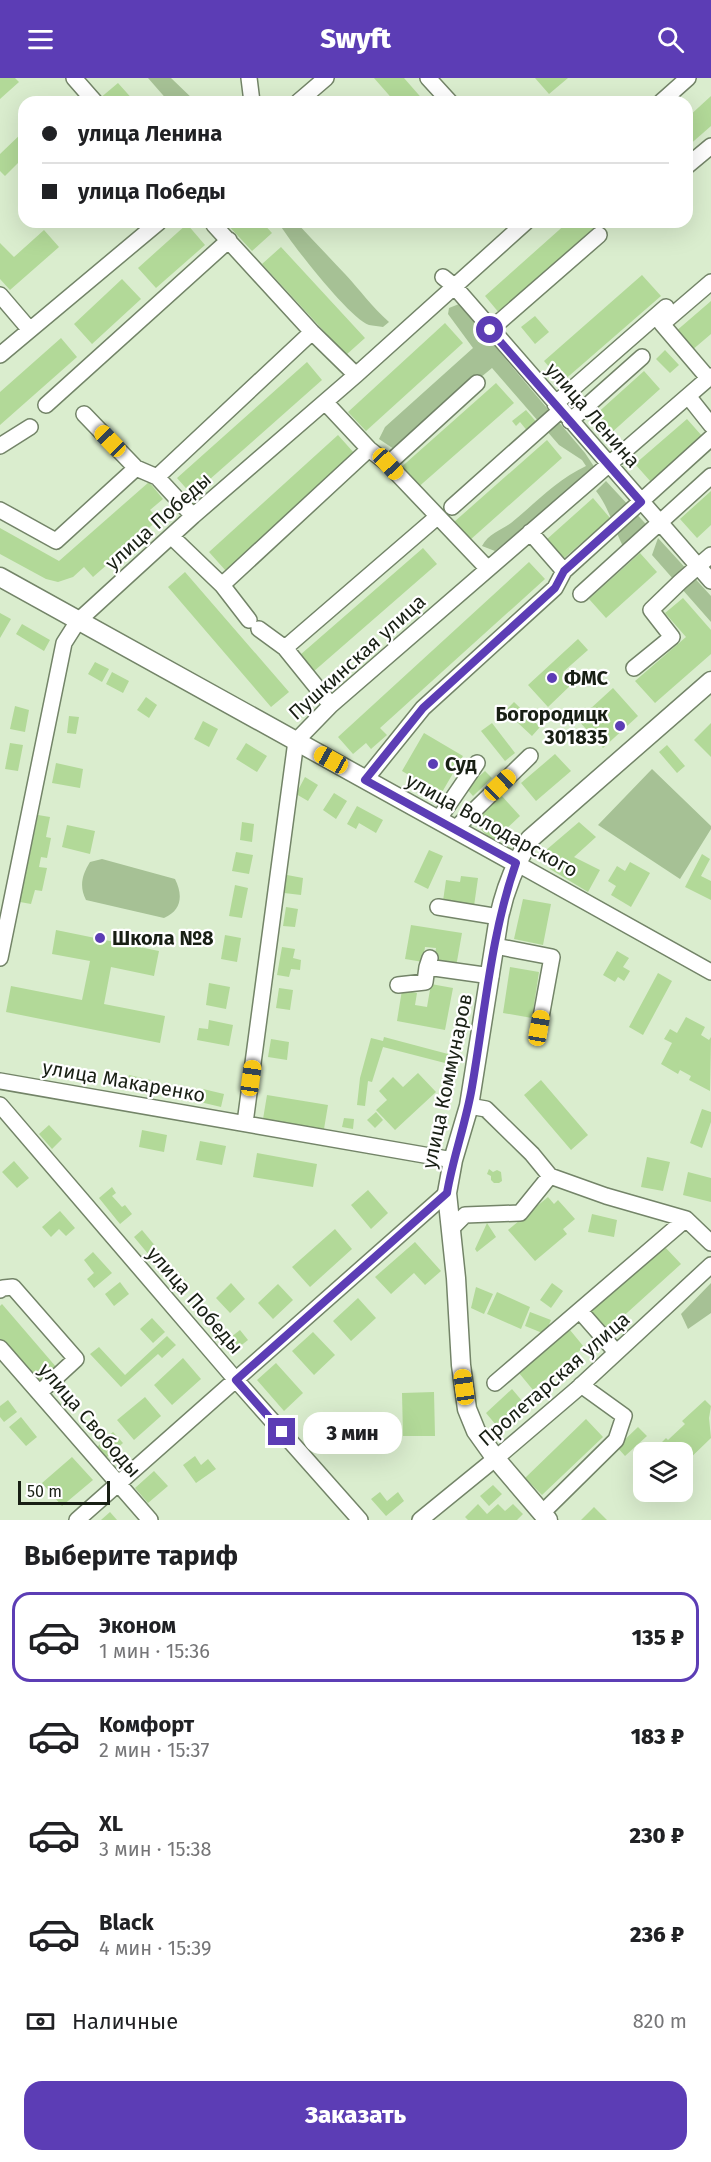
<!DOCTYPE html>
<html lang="ru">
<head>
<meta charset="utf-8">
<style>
  :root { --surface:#fff; --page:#f6f6f6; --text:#202124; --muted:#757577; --line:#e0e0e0; --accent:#5c3db5 }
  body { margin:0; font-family:"Fira Sans",sans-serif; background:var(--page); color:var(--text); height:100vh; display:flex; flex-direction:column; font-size:22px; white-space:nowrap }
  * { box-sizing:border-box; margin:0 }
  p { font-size:20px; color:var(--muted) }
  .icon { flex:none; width:33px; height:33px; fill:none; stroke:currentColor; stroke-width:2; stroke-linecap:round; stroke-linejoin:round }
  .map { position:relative; height:1442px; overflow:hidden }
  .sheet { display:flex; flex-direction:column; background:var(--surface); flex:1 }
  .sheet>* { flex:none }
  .guide { position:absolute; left:18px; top:18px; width:675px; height:132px; border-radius:18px; box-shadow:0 6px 24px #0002; display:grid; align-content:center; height:132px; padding:0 24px; background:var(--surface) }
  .tools { position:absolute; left:633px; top:1364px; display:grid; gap:12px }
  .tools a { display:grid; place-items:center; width:60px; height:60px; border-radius:12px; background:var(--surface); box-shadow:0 6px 24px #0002; font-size:30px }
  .scale { position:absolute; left:18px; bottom:15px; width:92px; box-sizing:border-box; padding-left:6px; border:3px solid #181f14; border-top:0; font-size:16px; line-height:21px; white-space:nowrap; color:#181f14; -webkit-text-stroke:4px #fff; paint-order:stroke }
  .end { position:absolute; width:27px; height:27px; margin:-14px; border:8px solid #5c3db5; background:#fff; box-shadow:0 0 0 3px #fff }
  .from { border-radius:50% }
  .bubble { position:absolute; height:42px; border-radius:18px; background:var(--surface); box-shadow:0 6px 24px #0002; font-size:20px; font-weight:800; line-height:42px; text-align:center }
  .car { position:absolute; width:18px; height:36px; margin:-18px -9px; border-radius:8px; box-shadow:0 0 4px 2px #0007; background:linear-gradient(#f5c518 24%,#345 0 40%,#f5c518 0 76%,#345 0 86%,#f5c518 0) }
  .guide b { display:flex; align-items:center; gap:21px; height:57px; font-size:22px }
  .guide b+b { border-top:2px solid var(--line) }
  .guide i { width:15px; height:15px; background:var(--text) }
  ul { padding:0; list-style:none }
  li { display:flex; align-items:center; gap:18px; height:90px; margin:0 12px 9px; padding:0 12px; border:3px solid transparent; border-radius:18px }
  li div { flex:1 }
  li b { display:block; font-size:22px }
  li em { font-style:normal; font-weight:800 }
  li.current { border-color:var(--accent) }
  li>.icon { width:54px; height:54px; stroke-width:1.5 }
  h2 { padding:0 24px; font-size:27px; line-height:72px }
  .pay { display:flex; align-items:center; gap:15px; height:66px; padding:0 24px; font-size:22px }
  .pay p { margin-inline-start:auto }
  .cta { display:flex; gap:12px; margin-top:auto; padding:12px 24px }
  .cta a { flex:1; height:69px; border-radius:18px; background:var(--accent); color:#fff; font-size:24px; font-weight:800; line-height:69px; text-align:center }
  header { display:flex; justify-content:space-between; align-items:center; height:78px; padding:0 24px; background:var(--accent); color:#fff; font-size:27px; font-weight:800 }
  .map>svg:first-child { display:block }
  .green { fill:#a6c195 }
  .building { fill:#b2d998 }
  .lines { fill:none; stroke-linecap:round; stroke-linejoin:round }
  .minor-casing { stroke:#738468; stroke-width:18 }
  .major-casing { stroke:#738468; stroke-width:21 }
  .minor { stroke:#fff; stroke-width:15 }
  .major { stroke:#fff; stroke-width:18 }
  .route { stroke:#5c3db5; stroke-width:8 }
  .poi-dot { fill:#5c3db5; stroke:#fff; stroke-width:2 }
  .labels { text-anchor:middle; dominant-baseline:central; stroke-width:4.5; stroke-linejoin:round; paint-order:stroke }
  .street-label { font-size:20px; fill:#181f14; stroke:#fff }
  .poi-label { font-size:20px; font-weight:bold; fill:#181f14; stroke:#fff; text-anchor:start }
</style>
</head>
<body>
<header><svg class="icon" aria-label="menu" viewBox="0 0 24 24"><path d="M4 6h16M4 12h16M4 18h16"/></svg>Swyft<svg class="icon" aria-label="search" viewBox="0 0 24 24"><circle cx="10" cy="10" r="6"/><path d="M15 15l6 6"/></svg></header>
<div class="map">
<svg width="711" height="1442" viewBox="0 0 711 1442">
  <rect width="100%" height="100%" fill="#daedce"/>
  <path class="green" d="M 148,0 L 171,0 L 196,24 L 169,24 Z
    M 278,144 L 296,144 C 312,161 328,178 345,196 C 360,212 372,229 389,244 L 383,249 C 379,248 373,248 369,247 C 349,240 290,164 278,144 Z
    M 459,226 L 585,375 L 595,390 L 581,399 L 567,413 L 495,473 L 482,468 C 489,455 500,453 511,445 C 536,425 556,402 586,388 L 582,382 L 559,367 L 492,290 L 394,371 L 379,361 L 385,349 L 473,270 L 448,236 L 449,230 Z
    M 606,403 L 656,457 L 625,472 C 614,452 610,431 596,413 Z
    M 658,460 L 711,518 L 711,544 L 652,477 Z
    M 652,691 L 711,748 L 711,751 L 680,801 L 598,747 Z
    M 102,781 L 175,801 C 183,817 182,832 164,840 L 86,822 C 79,808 82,797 90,784 Z
    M 711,1205 L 711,1235 L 688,1251 L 681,1236 Z"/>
  <path class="building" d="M 0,0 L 15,0 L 19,4 L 0,21 Z
    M 374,0 L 404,0 L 425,24 L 395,24 Z
    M 535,0 L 568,0 L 549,16 Z
    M 118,5 L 135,24 L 101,24 L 99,21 Z
    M 711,18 L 711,48 L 687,69 L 687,40 Z
    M 24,53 L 24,79 L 5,98 L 0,93 L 0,76 Z
    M 225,144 L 262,144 L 272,155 L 252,173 Z
    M 568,144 L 592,144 L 597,149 L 500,236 L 485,218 Z
    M 187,146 L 205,167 L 156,210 L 138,190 Z
    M 44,152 L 59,169 L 10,212 L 0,201 L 0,165 L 14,179 Z
    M 281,169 L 365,260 L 346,277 L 262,186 Z
    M 642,197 L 661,218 L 562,304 L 544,283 Z
    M 122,201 L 141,221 L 92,266 L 74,246 Z
    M 711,223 L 711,256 L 691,273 L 675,254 Z
    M 535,238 L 549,254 L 535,266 L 521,249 Z
    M 445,245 L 463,265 L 366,353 L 348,334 Z
    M 61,260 L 77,279 L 0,347 L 0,314 Z
    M 665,272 L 679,287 L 670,295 L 656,281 Z
    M 307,284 L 322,302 L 192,417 L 177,400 Z
    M 644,293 L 660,311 L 610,356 L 594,338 Z
    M 496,305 L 514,325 L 415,412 L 398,392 Z
    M 526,332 L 539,347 L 529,355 L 520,344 L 516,348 L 512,343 Z
    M 687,341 L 702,358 L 651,404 L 635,386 Z
    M 338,357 L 355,376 L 226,493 L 209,474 Z
    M 547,362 L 562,380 L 470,462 L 454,444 Z
    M 149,404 L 163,421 L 150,432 L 159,441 L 93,499 L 84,489 L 73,499 L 58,504 L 46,501 L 0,476 L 0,450 L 59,483 Z
    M 711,413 L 711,447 L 697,460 L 680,441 Z
    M 593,420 L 610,440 L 563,481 L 546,462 Z
    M 423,470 L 437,486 L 313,594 L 300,577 Z
    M 640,475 L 657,494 L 606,540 L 589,521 Z
    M 529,484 L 545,501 L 380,650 L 387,657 L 371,671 L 366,665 L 353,676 L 338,659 Z
    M 185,494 L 289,614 L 271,629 L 168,509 Z
    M 683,520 L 711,552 L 711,576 L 655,625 L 635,603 L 686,559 L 665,535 Z
    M 0,535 L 11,541 L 0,560 Z
    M 22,546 L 50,562 L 44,573 L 16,556 Z
    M 578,561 L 588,572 L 563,594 L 573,605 L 548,629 L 528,607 Z
    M 95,584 L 109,591 L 102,604 L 88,596 Z
    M 112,594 L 129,603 L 123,615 L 106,606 Z
    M 613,610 L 638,638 L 603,670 L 578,642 Z
    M 146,619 L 157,627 L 149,640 L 137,632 Z
    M 514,624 L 540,649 L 532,658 L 505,633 Z
    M 15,628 L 29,632 L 25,654 L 10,651 Z
    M 69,638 L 79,639 L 76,656 L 67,655 Z
    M 203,643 L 218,651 L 209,669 L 194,661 Z
    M 492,645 L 515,675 L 505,683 L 481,653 Z
    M 711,645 L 711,679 L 694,662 Z
    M 424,655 L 463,678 L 441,716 L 402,693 Z
    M 10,665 L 23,667 L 18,693 L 5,691 Z
    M 246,665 L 267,678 L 257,694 L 236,681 Z
    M 667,667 L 685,688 L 677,695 L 659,674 Z
    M 555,676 L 571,693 L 536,723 L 521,705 Z
    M 56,685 L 83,691 L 80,710 L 52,705 Z
    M 485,693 L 492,700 L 473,718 L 466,710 Z
    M 305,699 L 318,707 L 308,723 L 296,716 Z
    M 334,715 L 347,723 L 336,741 L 323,732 Z
    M 501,717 L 520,738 L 492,764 L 473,742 Z
    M 357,728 L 383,742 L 376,755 L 359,745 L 356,751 L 347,746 Z
    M 38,737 L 50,739 L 46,759 L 51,760 L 47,780 L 41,779 L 39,789 L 47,790 L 42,813 L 35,812 L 31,826 L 20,824 Z
    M 242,744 L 254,746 L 252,764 L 240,762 Z
    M 579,744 L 596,759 L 574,779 L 600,792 L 588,814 L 550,791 L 545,773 Z
    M 67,747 L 95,753 L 90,776 L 62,769 Z
    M 429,772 L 443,778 L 428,811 L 414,804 Z
    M 236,774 L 253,777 L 249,796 L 232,793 Z
    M 702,776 L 710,781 L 701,798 L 711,803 L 711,822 L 685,809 Z
    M 630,784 L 650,795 L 631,829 L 611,817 L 616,808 L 608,803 L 617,788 L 625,793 Z
    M 287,797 L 303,800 L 301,817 L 284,815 Z
    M 461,798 L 478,800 L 474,828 L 443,823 L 446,802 L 460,804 Z
    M 235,807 L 248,810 L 242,840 L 229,838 Z
    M 523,821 L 551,826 L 543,867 L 514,861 Z
    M 286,829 L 298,831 L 295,849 L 283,848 Z
    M 411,847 L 462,855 L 456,889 L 434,885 L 436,870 L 425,869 L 423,884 L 405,881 Z
    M 56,852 L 159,873 L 154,898 L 111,889 L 104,926 L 165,938 L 160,965 L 6,934 L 11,908 L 82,922 L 90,883 L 52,876 Z
    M 225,857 L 241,860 L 237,884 L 221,881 Z
    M 282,869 L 295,871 L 293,880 L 301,882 L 300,892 L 291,891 L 289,899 L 277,897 Z
    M 617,873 L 629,880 L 623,889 L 630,893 L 624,903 L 618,899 L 615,904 L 603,897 Z
    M 510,889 L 539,894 L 532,940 L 503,935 Z
    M 658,895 L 672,903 L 643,957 L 629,949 Z
    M 209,905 L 230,909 L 226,931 L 206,927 Z
    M 431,906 L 453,910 L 445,952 L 397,943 L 402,912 L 417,915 L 415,927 L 427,929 Z
    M 279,910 L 293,912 L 290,932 L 276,930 Z
    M 686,939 L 705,949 L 701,957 L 709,962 L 711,959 L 710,1013 L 689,1002 L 691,998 L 680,992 L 678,996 L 661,986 L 672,965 L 664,961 L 670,951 L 677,955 Z
    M 209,942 L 233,947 L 229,968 L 197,962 L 199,950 L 208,951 Z
    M 384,959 L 448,976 L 445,985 L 383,969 L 372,1004 L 368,1003 L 365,1028 L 357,1027 L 360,1000 L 371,960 L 383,963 Z
    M 271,961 L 289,964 L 287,982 L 268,979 Z
    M 418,995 L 436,1014 L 395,1052 L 376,1032 L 387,1022 L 379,1013 L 393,999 L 403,1009 Z
    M 129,997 L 160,1004 L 157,1018 L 125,1011 Z
    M 541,1002 L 588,1057 L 571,1072 L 524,1017 Z
    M 203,1011 L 224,1016 L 221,1029 L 200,1024 Z
    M 267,1017 L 328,1027 L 324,1051 L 263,1041 Z
    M 702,1031 L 711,1034 L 711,1044 L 702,1070 L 690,1065 Z
    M 376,1034 L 383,1042 L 375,1050 L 367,1042 Z
    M 344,1040 L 354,1041 L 353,1051 L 342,1049 Z
    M 49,1047 L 62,1061 L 52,1071 L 39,1056 Z
    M 142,1052 L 167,1057 L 164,1074 L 139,1069 Z
    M 200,1063 L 226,1068 L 222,1087 L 196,1082 Z
    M 257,1075 L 317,1086 L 313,1109 L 253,1099 Z
    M 647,1079 L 670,1084 L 663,1113 L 641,1109 Z
    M 14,1083 L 29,1100 L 17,1110 L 2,1094 Z
    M 489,1091 L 493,1094 L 497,1092 L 501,1094 L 502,1103 L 499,1105 L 494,1105 L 491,1102 L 491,1098 L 487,1096 Z
    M 688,1094 L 711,1100 L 711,1124 L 683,1117 Z
    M 112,1109 L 116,1115 L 112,1118 L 122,1129 L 125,1127 L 132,1136 L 120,1146 L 99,1120 Z
    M 368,1112 L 388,1135 L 371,1151 L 351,1127 Z
    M 548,1119 L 554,1126 L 558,1122 L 575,1141 L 563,1151 L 567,1156 L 535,1183 L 508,1152 Z
    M 60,1133 L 75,1150 L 66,1158 L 59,1151 L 51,1159 L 42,1149 Z
    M 592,1136 L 617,1142 L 614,1159 L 588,1154 Z
    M 487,1145 L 496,1159 L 477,1174 L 475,1171 Z
    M 335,1151 L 352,1171 L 310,1209 L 292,1189 Z
    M 142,1152 L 157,1170 L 149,1177 L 134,1159 Z
    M 415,1164 L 441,1193 L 425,1207 L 414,1195 L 391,1216 L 375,1199 Z
    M 664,1168 L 681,1186 L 607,1253 L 590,1234 Z
    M 93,1174 L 112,1195 L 94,1210 L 87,1201 L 94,1195 L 84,1182 Z
    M 171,1187 L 187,1204 L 179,1210 L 164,1194 Z
    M 120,1204 L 129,1216 L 114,1228 L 105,1216 Z
    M 231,1205 L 245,1221 L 230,1235 L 216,1220 Z
    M 552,1205 L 563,1213 L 551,1230 L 540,1222 Z
    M 278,1206 L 293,1222 L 273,1241 L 258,1225 Z
    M 476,1209 L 493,1216 L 484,1236 L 471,1230 Z
    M 497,1214 L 530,1229 L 521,1251 L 487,1236 Z
    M 358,1220 L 376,1240 L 351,1263 L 333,1243 Z
    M 2,1226 L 57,1290 L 39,1305 L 0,1261 L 0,1228 Z
    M 530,1234 L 551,1242 L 545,1256 L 525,1248 Z
    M 152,1240 L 165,1254 L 153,1265 L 140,1251 Z
    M 240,1252 L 248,1262 L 234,1273 L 226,1263 Z
    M 570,1252 L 584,1269 L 533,1312 L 519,1295 Z
    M 313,1254 L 335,1277 L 314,1297 L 292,1273 Z
    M 167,1258 L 176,1267 L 162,1280 L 158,1276 L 121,1309 L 90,1276 L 99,1269 L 125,1297 Z
    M 183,1280 L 201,1301 L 172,1327 L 154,1307 Z
    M 276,1285 L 303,1315 L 284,1333 L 257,1302 Z
    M 512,1311 L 523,1324 L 496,1347 L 486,1335 Z
    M 434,1314 L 435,1358 L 403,1358 L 402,1315 Z
    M 145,1319 L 161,1338 L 134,1362 L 117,1342 Z
    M 8,1322 L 17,1334 L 4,1344 L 0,1339 L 0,1328 Z
    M 705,1322 L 711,1328 L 709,1340 L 711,1360 L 682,1388 L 682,1374 L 654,1374 L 653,1373 L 666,1360 L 668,1362 L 685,1346 L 682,1343 Z
    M 21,1339 L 37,1359 L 26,1368 L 9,1349 Z
    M 586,1341 L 603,1359 L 542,1417 L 525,1400 Z
    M 638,1349 L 647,1358 L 625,1378 L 617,1369 Z
    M 113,1354 L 123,1365 L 106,1380 L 97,1369 Z
    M 195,1378 L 201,1387 L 208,1381 L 216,1391 L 196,1405 L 183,1387 Z
    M 72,1379 L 93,1402 L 62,1428 L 42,1405 Z
    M 154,1393 L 168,1408 L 148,1425 L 135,1410 Z
    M 493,1407 L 502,1416 L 489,1428 L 480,1418 Z
    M 380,1414 L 387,1423 L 398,1414 L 404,1423 L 386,1438 L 371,1421 Z
    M 478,1426 L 487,1436 L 498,1426 L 505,1433 L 513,1426 L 523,1436 L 517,1442 L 468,1442 L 465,1439 Z
    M 594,1429 L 607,1442 L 581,1442 Z
    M 110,1434 L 117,1442 L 101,1442 Z"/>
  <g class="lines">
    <g class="minor-casing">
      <path id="minor" d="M 74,0 L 95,24
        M 249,0 L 252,24
        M 428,0 L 450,24
        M 298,24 L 326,0
        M 661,24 L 688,0
        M 687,88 L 711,68
        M 214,147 L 312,254 L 356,297
        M 443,199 L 454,208 L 711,503
        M 0,217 L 30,252
        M 490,252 L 599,157
        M 0,277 L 159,144
        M 708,300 L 662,246 L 711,204
        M 688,318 L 711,347
        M 325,324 L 369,371 L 388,386 L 488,491
        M 555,326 L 666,229
        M 46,327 L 229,162
        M 84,336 L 136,390 L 157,399 L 193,438
        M 570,343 L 642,279
        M 0,368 L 30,349
        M 388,386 L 477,305
        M 157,399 L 312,254
        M 452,429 L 561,332
        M 0,432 L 56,463 L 136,390
        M 172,459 L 222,507 L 249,542
        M 564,493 L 711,360
        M 222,507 L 369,371
        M 581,516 L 711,398
        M 259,551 L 285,570 L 331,627
        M 285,570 L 437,439
        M 634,590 L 672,559 L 651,532 L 680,504 L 711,477
        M 365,702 L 423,630 L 555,510 L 564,493 L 530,454
        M 438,742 L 477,685
        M 455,751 L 530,678
        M 516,785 L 711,894
        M 438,829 L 499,839
        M 495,868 L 552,879 L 539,950
        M 0,880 L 64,565 L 78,543 L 193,438 L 356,297 L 526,144
        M 430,880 L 427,889 L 491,898
        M 398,907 L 425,904 L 427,889
        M 0,1003 L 453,1082
        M 0,1027 L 236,1302 L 360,1442
        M 469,1028 L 486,1031 L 532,1076 L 550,1098 L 606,1118 L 686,1141 L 711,1165
        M 245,1045 L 296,663 L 331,627 L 711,298
        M 451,1151 L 465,1137 L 520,1135 L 550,1098
        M 0,1212 L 3,1210 L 13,1209 L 76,1281 L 39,1315
        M 580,1233 L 616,1274
        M 0,1270 L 150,1442
        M 495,1305 L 686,1141
        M 542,1435 L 616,1362 L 624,1338 L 581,1307
        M 77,1442 L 447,1115
        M 420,1442 L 501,1376 L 576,1312 L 711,1187"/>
    </g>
    <g class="major-casing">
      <path id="major" d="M 0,499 L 516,785
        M 548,1442 L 496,1381 L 476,1353 L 467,1331 L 461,1287 L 456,1200 L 447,1115 L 453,1082 L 469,1028 L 499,839 C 505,811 515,786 530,761 L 711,603"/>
    </g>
    <use href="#minor" class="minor"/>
    <use href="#major" class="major"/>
  </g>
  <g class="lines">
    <path class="route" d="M 282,1354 L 236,1302 L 447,1115 C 453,1079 466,1045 472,1009 C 485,934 491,856 516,785 L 365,702 L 423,630 L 555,510 L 564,493 L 641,424 L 490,252"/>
  </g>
  <g class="poi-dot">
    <circle cx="552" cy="600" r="6"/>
    <circle cx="620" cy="648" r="6"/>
    <circle cx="433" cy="686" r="6"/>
    <circle cx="100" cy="860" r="6"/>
  </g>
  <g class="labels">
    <g class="street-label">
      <text transform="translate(593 337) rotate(49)">улица Ленина</text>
      <text transform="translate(158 443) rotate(-42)">улица Победы</text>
      <text transform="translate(357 579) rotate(-42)">Пушкинская улица</text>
      <text transform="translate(492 747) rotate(29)">улица Володарского</text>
      <text transform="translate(124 1003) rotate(10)">улица Макаренко</text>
      <text transform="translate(447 1003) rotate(-78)">улица Коммунаров</text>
      <text transform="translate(195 1222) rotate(49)">улица Победы</text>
      <text transform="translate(554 1301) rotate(-41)">Пролетарская улица</text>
      <text transform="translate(90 1342) rotate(49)">улица Свободы</text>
    </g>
    <g class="poi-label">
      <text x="564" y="600">ФМС</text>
      <text x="608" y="636" text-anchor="end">Богородицк<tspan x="608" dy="23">301835</tspan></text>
      <text x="445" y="686">Суд</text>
      <text x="112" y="860">Школа №8</text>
    </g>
  </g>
</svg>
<div class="tools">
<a><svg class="icon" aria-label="layers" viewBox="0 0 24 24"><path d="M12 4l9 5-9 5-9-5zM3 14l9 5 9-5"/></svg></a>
</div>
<div class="scale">50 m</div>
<i class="end from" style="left:490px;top:252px"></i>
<i class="end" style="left:282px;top:1354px"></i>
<div class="bubble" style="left:303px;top:1334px;width:99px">3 мин</div>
<i class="car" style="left:110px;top:363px;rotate:316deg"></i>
<i class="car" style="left:388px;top:386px;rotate:137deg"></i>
<i class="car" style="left:331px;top:682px;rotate:299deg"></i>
<i class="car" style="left:500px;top:707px;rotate:46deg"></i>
<i class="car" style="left:539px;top:950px;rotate:10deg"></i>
<i class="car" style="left:251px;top:1000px;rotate:8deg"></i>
<i class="car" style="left:464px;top:1309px;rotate:352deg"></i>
<div class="guide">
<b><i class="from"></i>улица Ленина</b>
<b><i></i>улица Победы</b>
</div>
</div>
<section class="sheet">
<h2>Выберите тариф</h2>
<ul>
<li class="current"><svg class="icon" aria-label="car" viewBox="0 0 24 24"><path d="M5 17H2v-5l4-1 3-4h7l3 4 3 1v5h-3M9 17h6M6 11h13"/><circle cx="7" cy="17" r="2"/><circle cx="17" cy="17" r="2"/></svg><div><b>Эконом</b><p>1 мин · 15:36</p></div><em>135 ₽</em></li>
<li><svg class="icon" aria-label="car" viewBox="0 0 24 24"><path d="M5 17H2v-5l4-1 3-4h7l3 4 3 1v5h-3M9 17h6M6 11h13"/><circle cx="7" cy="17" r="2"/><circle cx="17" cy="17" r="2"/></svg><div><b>Комфорт</b><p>2 мин · 15:37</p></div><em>183 ₽</em></li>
<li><svg class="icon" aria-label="car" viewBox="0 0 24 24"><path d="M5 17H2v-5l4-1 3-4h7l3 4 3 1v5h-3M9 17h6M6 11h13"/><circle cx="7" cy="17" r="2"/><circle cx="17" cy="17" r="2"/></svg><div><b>XL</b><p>3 мин · 15:38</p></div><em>230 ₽</em></li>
<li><svg class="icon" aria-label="car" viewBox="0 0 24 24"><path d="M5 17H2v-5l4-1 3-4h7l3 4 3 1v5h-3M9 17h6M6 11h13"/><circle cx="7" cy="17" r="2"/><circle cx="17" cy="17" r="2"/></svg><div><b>Black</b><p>4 мин · 15:39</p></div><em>236 ₽</em></li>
</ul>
<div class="pay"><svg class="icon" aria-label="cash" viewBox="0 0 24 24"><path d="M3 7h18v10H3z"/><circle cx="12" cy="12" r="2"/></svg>Наличные<p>820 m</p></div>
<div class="cta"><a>Заказать</a></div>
</section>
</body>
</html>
